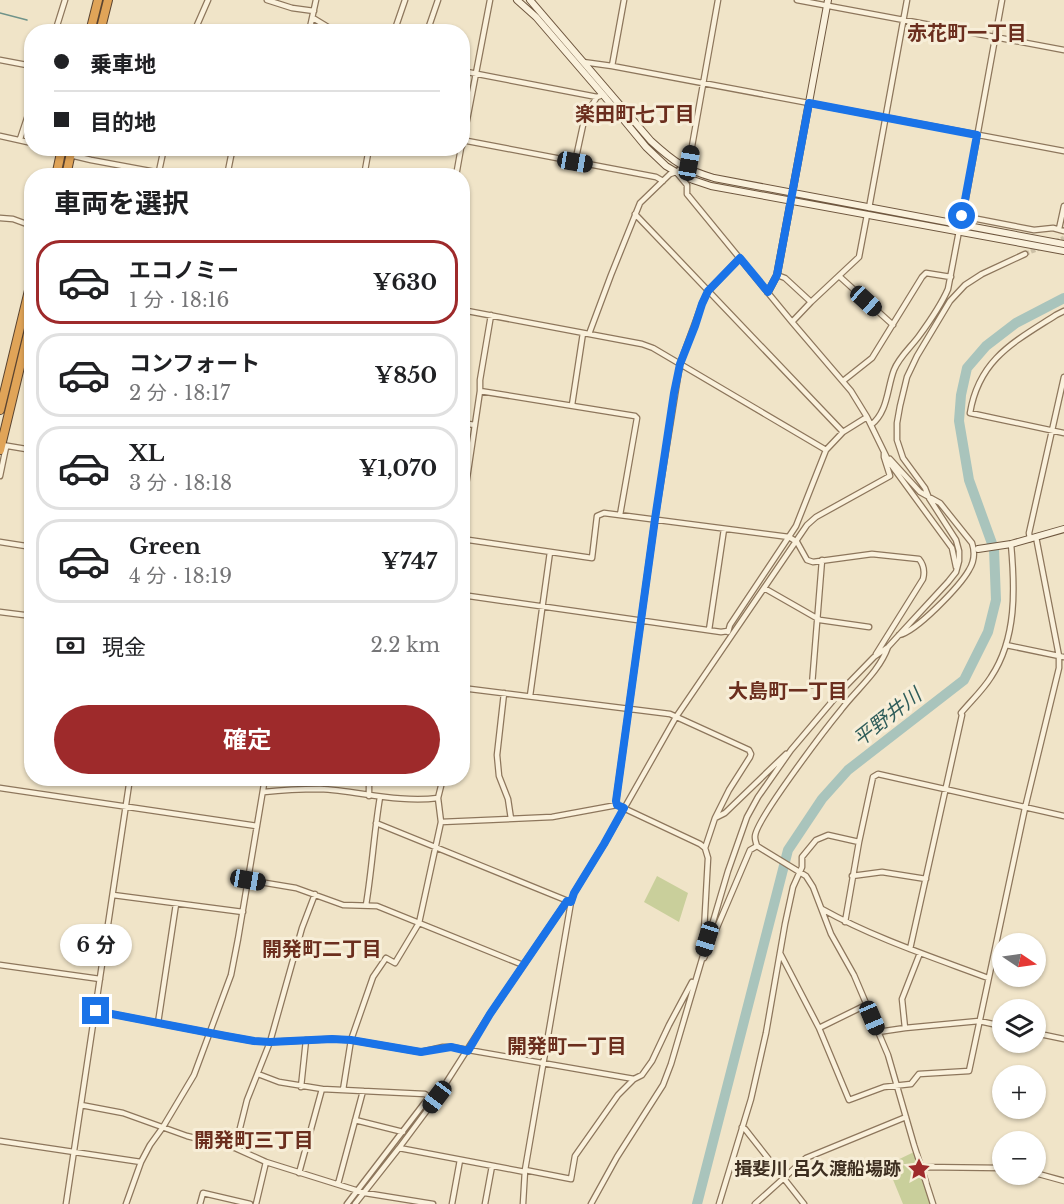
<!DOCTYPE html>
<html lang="ja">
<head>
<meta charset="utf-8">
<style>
  :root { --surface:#fff; --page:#f2f2f2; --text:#202124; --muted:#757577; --line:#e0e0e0; --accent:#9e2a2b }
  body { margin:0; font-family:"Libre Baskerville","Noto Sans JP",serif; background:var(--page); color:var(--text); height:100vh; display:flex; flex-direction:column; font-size:22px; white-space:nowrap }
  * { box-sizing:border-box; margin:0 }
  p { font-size:20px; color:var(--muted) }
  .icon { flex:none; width:33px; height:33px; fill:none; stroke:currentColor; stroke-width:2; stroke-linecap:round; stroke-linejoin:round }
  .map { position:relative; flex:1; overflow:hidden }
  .panel { position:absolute; left:24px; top:168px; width:446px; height:618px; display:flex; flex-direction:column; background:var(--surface); border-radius:24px; box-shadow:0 2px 4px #0004 }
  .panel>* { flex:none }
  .guide { position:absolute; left:24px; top:24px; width:446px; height:132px; border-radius:24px; box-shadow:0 2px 4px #0004; display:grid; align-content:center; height:132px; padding:0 30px; background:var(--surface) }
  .needle { width:39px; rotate:103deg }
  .fabs { position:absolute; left:992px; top:933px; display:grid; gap:12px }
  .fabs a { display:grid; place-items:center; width:54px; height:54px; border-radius:50%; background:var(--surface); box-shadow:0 2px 4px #0004; font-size:30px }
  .end { position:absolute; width:27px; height:27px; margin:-14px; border:8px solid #1a73e8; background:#fff; box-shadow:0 0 0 3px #fff }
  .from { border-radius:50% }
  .bubble { position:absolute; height:42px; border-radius:21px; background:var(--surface); box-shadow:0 2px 4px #0004; font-size:20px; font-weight:700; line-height:42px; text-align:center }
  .car { position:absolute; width:18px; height:36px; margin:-18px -9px; border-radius:8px; box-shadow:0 0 4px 2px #0007; background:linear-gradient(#222 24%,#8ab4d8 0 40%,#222 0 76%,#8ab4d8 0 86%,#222 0) }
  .guide b { display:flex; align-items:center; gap:21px; height:57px; font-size:22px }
  .guide b+b { border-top:2px solid var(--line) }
  .guide i { width:15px; height:15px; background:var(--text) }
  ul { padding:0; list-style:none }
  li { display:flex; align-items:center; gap:18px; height:84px; margin:0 12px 9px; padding:0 18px; border:3px solid var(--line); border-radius:24px }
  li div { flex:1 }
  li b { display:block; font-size:22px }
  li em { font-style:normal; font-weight:700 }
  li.active { border-color:var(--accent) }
  li>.icon { width:54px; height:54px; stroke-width:1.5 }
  h2 { padding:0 30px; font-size:27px; line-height:72px }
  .pay { display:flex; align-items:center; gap:15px; height:66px; padding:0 30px; font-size:22px }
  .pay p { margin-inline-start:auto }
  .button { display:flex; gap:12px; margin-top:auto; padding:12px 30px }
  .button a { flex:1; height:69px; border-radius:36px; background:var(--accent); color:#fff; font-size:24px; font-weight:700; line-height:69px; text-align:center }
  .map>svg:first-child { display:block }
  .green { fill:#c9cf9b }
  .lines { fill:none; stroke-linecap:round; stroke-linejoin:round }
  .stream { stroke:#6f938a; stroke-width:1.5 }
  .river { stroke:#a9c4bc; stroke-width:10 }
  .street-tunnel { stroke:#ccc0a6; stroke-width:4.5; stroke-dasharray:4.5 2; stroke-linecap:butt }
  .street-casing { stroke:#8d765c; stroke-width:7 }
  .secondary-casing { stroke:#6f573f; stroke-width:8 }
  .highway-casing { stroke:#5b4430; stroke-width:10 }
  .street { stroke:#faf1dc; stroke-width:4.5 }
  .secondary { stroke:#faf1dc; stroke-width:6 }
  .highway { stroke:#e0a458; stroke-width:8 }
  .route { stroke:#1a73e8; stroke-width:8 }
  .labels { text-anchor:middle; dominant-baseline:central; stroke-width:6; stroke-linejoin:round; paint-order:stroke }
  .poi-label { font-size:18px; font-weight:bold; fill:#3d2e20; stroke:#f7eed8; text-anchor:end }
  .neighbourhood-label { font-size:20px; font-weight:bold; fill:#6b2e1e; stroke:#f7eed8 }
  .water-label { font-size:20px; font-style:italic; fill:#2f5d5a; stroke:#f7eed8 }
</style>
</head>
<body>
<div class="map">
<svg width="1064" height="1204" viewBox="0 0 1064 1204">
  <rect width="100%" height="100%" fill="#f0e4c8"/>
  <path class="green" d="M 657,876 L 688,893 L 679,922 L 644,902 Z
    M 914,1152 L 932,1204 L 903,1204 L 887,1165 Z"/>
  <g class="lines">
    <path class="stream" d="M 0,13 L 27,20"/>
    <path class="river" d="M 697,1204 L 788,850 L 822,799 L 848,770 L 964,680 L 988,632 L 996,600 L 994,549 L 969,480 L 959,421 L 961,395 L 967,368 L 986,346 L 1016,323 L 1064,298"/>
    <path class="street-tunnel" d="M 1025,254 L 1064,238"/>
    <g class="street-casing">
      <path id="street" d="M 267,0 L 292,8 L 314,11
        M 797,0 L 1064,50
        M 313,18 L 336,32
        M 55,32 L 65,0
        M 194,32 L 208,0
        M 309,32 L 316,0
        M 394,32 L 405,0
        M 427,32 L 438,0
        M 0,60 L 32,66
        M 583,62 L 612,66 L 1064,151
        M 612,66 L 624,0
        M 462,71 L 597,97
        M 0,136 L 32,143
        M 20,139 L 32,103
        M 462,140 L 656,177 L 663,181
        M 462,146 L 490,0
        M 49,148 L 61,152
        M 70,155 L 91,160 L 177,176
        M 575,162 L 585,116 L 597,97 L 600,96
        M 678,174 L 687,185 L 687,194 L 792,322 L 851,391 L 867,417 L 889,462 L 952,548 L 956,567
        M 158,176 L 164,148
        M 227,176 L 231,156 L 234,148
        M 364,176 L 369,148
        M 456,176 L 461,148
        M 869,208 L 907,0
        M 635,214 L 843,432
        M 962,216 L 1034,230 L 1053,228 L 1064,231
        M 0,218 L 13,219 L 32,226
        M 961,225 L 1002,0
        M 1059,229 L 1064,206
        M 777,275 L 785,278 L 811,302
        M 839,276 L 893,325
        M 462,310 L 642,344 L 653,348 L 826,450
        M 1064,311 L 1056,315 C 1014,342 979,359 970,413 L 1064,433
        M 792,322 L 811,302 L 859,257 L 867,215
        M 589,334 L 611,275 L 640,203 L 670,174 L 676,172 L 689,163 L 718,0
        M 22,355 L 32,357
        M 843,381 L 872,358 L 922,277 L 926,273 L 951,277
        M 480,391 L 480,380 L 491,315
        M 572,405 L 583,333
        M 462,423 L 475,425
        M 871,425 C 888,412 887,388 894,370 C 899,357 911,347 919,336 C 930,321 941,305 948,289 L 959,231
        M 2,445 L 32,450
        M 890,459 L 920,492 L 940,503 L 972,543 C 975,552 974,562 969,570 C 960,586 916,632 899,635
        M 0,476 L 6,447
        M 462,512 L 480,391 L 635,416 L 637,418 L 620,515
        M 462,539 L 592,558 L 597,516 L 604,513 L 789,537 L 797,542 L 807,560 L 813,562 L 872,554 L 919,559 C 924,565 925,571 923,579 L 876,654
        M 1030,539 L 1029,533 L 1064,377
        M 0,542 L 32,547
        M 764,588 L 820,620 L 869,627
        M 462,595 L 721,632 L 728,631
        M 0,612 L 32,616
        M 709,630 L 724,529
        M 728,632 L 730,625 L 796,526 L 826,450 L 843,432 L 867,417
        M 1006,645 L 1064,657
        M 888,647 C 879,672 856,690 841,710 C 827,727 754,822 755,837 C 755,840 756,843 757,846 L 806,876 L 813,887 L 831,934 L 854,975 L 888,1055 L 914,1145 L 933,1204
        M 812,685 L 822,560
        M 462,688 L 670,714 L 749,750 L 751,754 L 750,757 L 729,790 L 715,818
        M 504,693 L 497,755 L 499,776 L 508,799 L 511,819
        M 530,696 L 550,552
        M 0,788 L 257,826
        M 264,792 C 282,790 301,789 320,789 C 359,791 398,803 438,798
        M 369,796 L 369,778
        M 617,805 L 616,801 L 655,519 L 680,364 L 702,304 L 708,291 L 740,258
        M 441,822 L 552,817 L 617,805 L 700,844 L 705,848
        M 376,823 L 568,901
        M 852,876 L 882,872 L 926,879
        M 248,880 L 296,888 L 343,905 L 377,906 L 523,965
        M 113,895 L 243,912
        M 366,905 C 372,869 374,833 380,797
        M 822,909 C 874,938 932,957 988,978
        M 845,922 L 859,842 L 873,777 L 878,774 L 1064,816
        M 707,939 L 704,931 L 708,858 L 705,848 L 715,818 L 725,813 L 786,754
        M 910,949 L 962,715 L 961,713 C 971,701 983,690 991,677 C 1017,638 1015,588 1011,544
        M 780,953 L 819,1028 L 849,1100 L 884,1087 L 911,1084 L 919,1074 L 969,1071 L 1025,808 L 1059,668 L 1059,656 L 1036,537
        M 704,958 L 750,850 L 757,846
        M 0,965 L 100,979
        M 96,1011 L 226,1036 L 254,1041 L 270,1042 L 332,1039 L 351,1040 L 421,1052 L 443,1047 L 451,1047 L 634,1079
        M 158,1023 L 176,904
        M 819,1028 L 866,1005
        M 905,1028 L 902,999 L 920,953
        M 878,1032 L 905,1028 L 979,1021 L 1002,1026
        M 1035,1033 L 1064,1039
        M 258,1074 L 279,1082 L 322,1089 L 425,1094 L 429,1097 L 347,1204
        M 301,1087 L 306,1040
        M 343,1090 L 351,1040 L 373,977 L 386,958 L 395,963 L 419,923 L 441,822 L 438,798 L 443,778
        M 81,1105 L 123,1113 L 187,1136 L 235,1148 L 266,1162 L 365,1193 L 433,1204
        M 355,1120 L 403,1132
        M 742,1127 L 745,1129 L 804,1204
        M 0,1141 L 141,1162
        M 235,1148 L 247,1100 L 270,1042 L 302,928 L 315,894
        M 399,1148 L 437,1097 L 490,1014 L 567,901
        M 922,1167 L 1002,1168
        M 525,1170 L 571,1179 L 575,1156 L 618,1095 L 634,1079 L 642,1075 L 652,1061 L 669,1025 L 692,982
        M 299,1173 L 322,1089
        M 1035,1173 L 1064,1181
        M 338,1184 L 363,1091
        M 66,1204 L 130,778
        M 126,1204 L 141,1162 L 150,1145 L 163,1127 L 194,1075 L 231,975 L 238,939 L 265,778
        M 200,1204 L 203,1193 L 250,1204
        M 256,1204 L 266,1162
        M 355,1204 L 399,1148 L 525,1172
        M 452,1204 L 460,1160
        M 485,1204 L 492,1166
        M 523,1204 L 525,1170 L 571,902 L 574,893 L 604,844 L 676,717 L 807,525 L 816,517 L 890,476 L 884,457 L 884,453
        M 591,1204 L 617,1157 L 663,1085 L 671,1064 L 728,871 L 747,817 L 758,797 L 791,750 L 841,691 L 874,657 L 888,647 L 899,635 L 948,582 L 956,572 L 959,561 L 959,551 L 956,540 L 929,498 L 925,488 L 903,458 L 897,440 L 897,423 L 900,406 L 907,377 L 917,356 L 950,301 L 965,285 L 982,274 L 1025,254
        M 719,1204 L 751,1099 L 766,1033 L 785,924 L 793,887 L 802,867 L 802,857 L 816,840 L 828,835 L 859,842
        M 755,1204 L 806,1158 L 906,1117"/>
    </g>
    <g class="secondary-casing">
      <path id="secondary" d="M 517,0 L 536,17 L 604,96 L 646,147 L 666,166 L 676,172 L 693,180 L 711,186 L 1064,251
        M 530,0 L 651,141 C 674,162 684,169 714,178 L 1064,244
        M 768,292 L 777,275 L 828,0
        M 978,549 L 1011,544 L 1064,529"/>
    </g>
    <g class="highway-casing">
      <path id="highway" d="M 90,32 L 98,0
        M 100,32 L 108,0
        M 56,176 L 62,148
        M 66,176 L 72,148
        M 0,410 L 32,278
        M 0,450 L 32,317"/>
    </g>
    <use href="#street" class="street"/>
    <use href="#secondary" class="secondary"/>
    <use href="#highway" class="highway"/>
  </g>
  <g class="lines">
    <path class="route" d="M 96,1011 L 226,1036 L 254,1041 L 270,1042 L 332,1039 L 351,1040 L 421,1052 L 451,1047 L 468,1051 L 490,1014 L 567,901 L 571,902 L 574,893 L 604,844 L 624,808 L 617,805 L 616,801 L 655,519 L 674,393 L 680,364 L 695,326 L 702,304 L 708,291 L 740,258 L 768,292 L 777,275 L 809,103 L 977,135 L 962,216"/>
  </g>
  <defs>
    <g id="sight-bare" transform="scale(1.8)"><path d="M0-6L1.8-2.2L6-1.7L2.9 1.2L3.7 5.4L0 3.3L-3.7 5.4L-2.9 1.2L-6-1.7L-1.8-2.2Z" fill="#9e2a2b" stroke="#f7eed8" stroke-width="2.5" paint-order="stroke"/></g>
  </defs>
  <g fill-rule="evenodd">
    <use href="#sight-bare" x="919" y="1169"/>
  </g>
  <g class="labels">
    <g class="poi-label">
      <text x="901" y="1169">揖斐川 呂久渡船場跡</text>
    </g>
    <g class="neighbourhood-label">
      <text x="967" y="33">赤花町一丁目</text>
      <text x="635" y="114">楽田町七丁目</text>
      <text x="788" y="691">大島町一丁目</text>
      <text x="322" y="949">開発町二丁目</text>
      <text x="567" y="1046">開発町一丁目</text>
      <text x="254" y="1140">開発町三丁目</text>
    </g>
    <g class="water-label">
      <text transform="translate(887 717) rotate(-38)">平野井川</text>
    </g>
  </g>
</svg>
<div class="fabs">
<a><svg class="needle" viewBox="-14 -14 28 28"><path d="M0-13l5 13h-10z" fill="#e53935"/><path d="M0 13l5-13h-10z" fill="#757577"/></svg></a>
<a><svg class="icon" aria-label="layers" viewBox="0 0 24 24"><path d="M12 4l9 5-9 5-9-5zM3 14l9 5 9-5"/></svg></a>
<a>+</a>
<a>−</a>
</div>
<i class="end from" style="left:962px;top:216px"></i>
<i class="end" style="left:96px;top:1011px"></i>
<div class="bubble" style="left:60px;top:924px;width:72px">6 分</div>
<i class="car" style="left:575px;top:162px;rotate:100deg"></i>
<i class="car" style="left:689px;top:163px;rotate:10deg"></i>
<i class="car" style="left:866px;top:301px;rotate:132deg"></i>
<i class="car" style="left:248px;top:880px;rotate:100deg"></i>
<i class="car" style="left:707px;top:939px;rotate:197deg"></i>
<i class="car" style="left:872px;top:1018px;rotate:157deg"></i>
<i class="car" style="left:437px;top:1097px;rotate:217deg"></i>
<div class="guide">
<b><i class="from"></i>乗車地</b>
<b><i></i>目的地</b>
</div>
<section class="panel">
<h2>車両を選択</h2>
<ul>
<li class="active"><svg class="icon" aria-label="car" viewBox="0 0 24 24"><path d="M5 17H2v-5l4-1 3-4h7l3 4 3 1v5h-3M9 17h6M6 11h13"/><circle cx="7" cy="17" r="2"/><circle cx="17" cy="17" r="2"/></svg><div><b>エコノミー</b><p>1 分 · 18:16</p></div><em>¥630</em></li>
<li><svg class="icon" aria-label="car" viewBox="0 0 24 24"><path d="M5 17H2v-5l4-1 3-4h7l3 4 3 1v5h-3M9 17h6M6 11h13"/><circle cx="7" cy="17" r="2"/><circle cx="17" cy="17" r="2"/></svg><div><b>コンフォート</b><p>2 分 · 18:17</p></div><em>¥850</em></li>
<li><svg class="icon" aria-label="car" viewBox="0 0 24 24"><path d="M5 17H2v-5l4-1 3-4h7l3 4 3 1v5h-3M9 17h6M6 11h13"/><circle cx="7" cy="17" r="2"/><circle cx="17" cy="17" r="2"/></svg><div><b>XL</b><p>3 分 · 18:18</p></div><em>¥1,070</em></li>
<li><svg class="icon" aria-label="car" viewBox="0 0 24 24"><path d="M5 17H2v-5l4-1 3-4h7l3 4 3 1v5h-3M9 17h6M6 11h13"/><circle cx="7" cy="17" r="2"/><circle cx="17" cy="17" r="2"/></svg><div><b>Green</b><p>4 分 · 18:19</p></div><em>¥747</em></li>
</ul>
<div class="pay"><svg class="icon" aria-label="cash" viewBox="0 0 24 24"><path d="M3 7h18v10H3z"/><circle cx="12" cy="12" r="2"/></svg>現金<p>2.2 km</p></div>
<div class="button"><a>確定</a></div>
</section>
</div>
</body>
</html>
